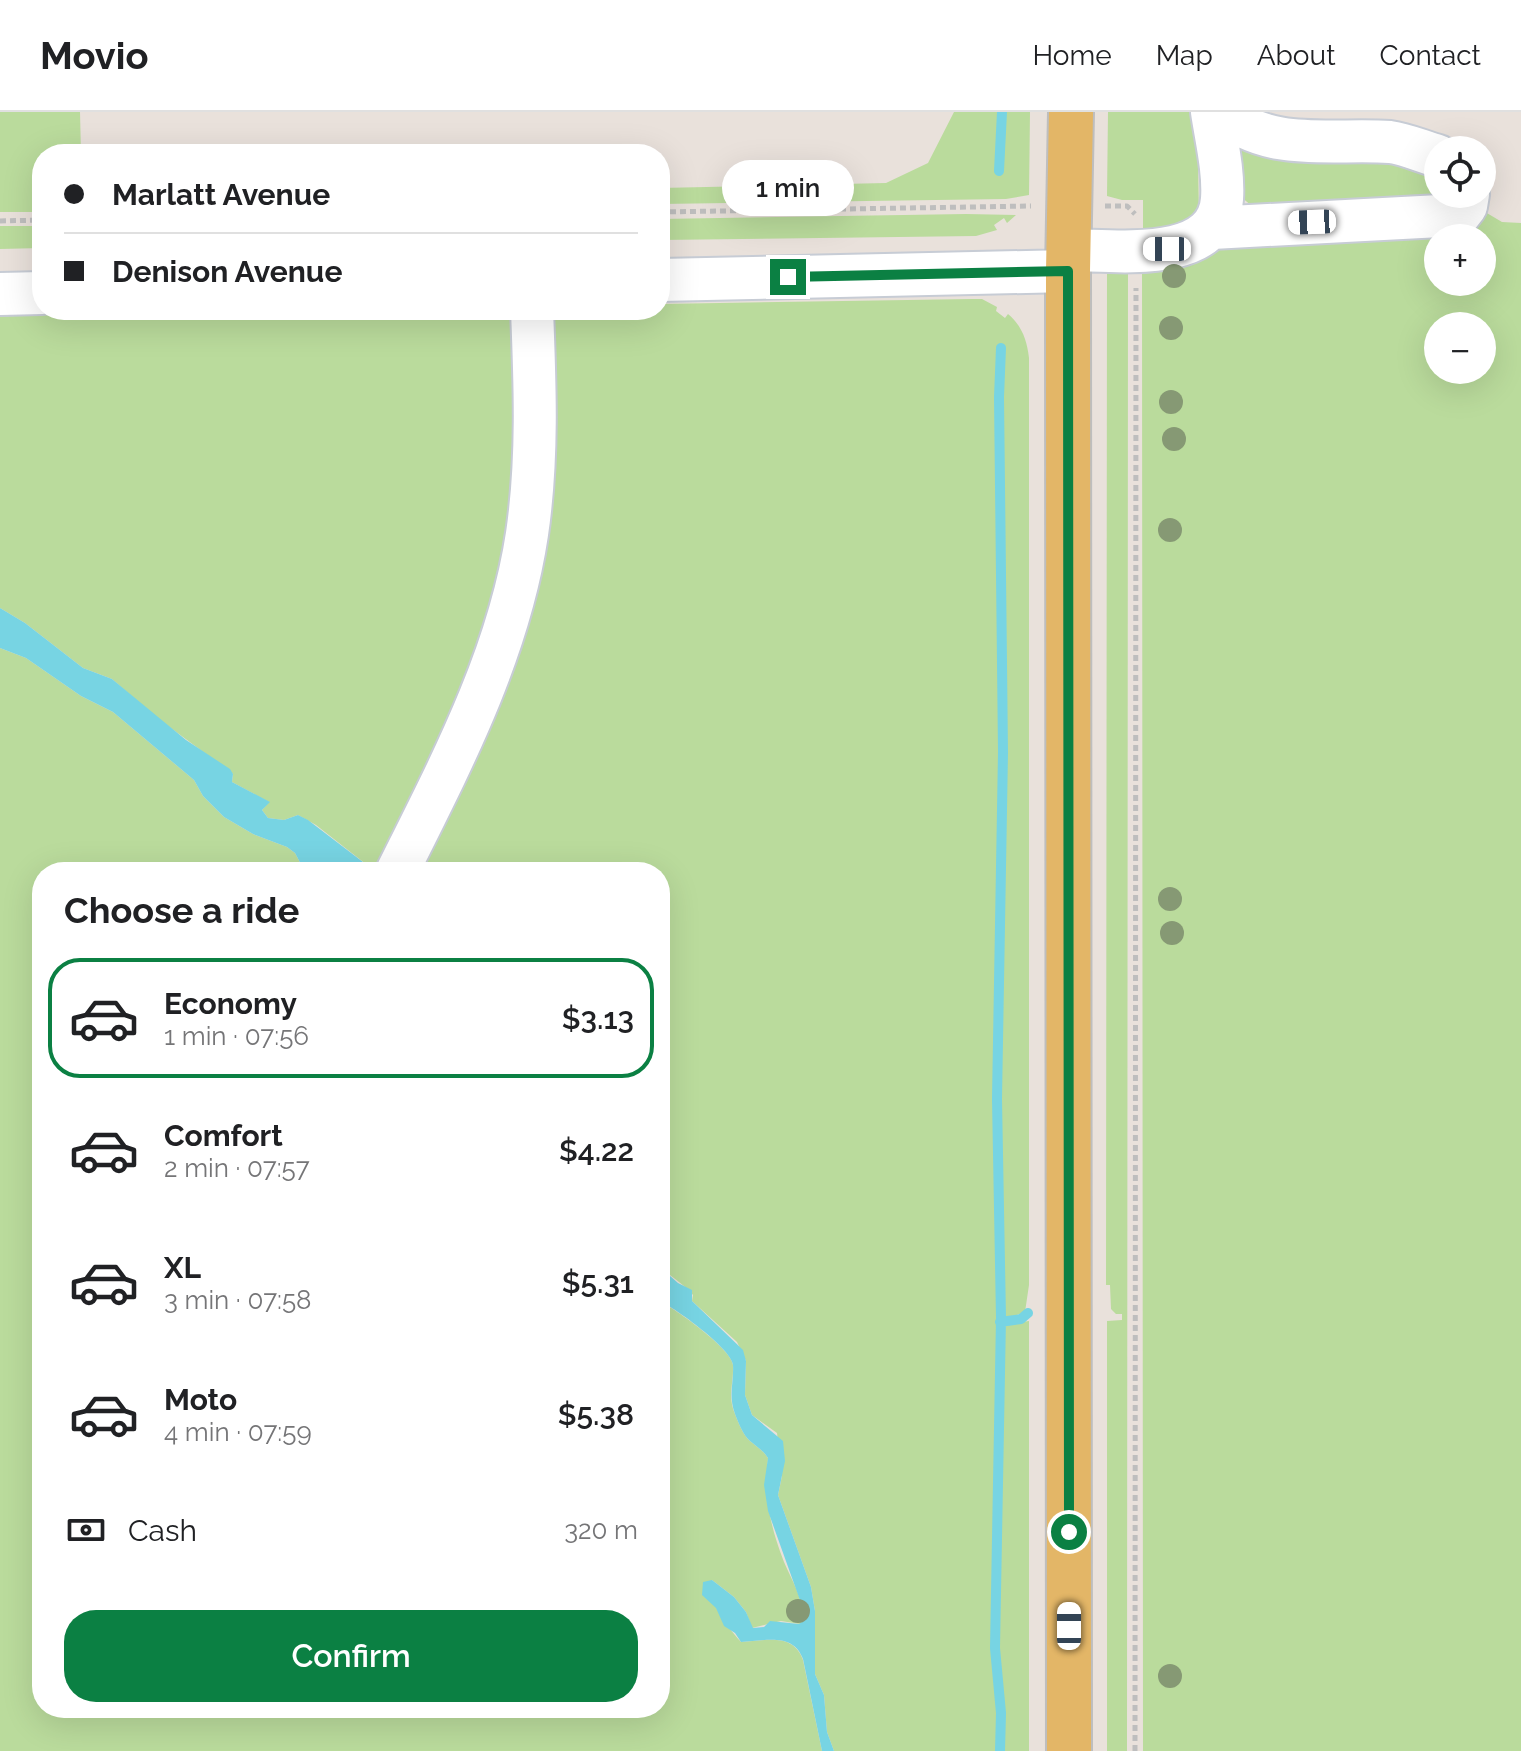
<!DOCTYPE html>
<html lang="en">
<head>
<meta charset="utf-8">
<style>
  :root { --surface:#fff; --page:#f2f2f2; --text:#202124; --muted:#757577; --line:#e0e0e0; --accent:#0b8043 }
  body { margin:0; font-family:Raleway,sans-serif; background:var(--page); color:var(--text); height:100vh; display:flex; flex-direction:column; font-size:30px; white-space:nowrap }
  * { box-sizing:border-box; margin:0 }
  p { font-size:26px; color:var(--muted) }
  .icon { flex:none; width:44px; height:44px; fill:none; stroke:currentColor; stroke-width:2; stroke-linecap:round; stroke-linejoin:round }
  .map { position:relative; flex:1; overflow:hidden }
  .side { position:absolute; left:32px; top:750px; width:638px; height:856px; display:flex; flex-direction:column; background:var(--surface); border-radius:32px; box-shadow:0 8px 32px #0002 }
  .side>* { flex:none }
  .banner { position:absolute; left:32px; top:32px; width:638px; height:176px; border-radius:32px; box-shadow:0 8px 32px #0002; display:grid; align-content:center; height:176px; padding:0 32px; background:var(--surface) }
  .controls { position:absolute; left:1424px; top:24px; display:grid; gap:16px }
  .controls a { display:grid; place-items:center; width:72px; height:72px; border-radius:50%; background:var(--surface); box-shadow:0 8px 32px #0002; font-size:40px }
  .end { position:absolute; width:36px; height:36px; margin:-18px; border:10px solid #0b8043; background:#fff; box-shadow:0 0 0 4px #fff }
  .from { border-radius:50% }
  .bubble { position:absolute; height:56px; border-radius:28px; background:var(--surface); box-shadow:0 8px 32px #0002; font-size:26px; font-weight:600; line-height:56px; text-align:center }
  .car { position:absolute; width:24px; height:48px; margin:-24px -12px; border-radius:10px; box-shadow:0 0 6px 2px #0007; background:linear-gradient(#fff 24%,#345 0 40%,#fff 0 76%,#345 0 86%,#fff 0) }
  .banner b { display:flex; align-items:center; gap:28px; height:76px; font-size:30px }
  .banner b+b { border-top:2px solid var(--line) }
  .banner i { width:20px; height:20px; background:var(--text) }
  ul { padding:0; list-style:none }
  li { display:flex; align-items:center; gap:24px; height:120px; margin:0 16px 12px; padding:0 16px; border:4px solid transparent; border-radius:32px }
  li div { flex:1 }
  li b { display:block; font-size:30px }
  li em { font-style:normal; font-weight:600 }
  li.on { border-color:var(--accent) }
  li>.icon { width:72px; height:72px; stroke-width:1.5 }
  h2 { padding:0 32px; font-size:36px; line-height:96px }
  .pay { display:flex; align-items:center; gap:20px; height:88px; padding:0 32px; font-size:30px }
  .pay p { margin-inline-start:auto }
  .primary-button { display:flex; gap:16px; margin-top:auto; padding:16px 32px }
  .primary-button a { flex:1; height:92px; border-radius:32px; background:var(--accent); color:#fff; font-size:32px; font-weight:600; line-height:92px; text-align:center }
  header { display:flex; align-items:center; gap:48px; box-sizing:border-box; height:112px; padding:0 40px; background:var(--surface); border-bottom:2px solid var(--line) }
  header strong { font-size:38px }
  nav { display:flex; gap:44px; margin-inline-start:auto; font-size:28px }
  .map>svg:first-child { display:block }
  .green { fill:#badb9c; fill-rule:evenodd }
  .water { fill:#77d4e3 }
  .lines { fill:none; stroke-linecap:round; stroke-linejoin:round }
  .stream { stroke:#77d4e3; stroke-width:10 }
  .minor-casing { stroke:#c7ccd5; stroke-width:46 }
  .major-casing { stroke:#bebebe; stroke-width:48 }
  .path { stroke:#bebebe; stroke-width:5; stroke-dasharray:6 4; stroke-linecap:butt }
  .minor { stroke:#fff; stroke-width:42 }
  .major { stroke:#e3b667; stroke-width:44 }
  .tree { fill:#869974 }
  .route { stroke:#0b8043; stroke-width:10 }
</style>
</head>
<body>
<header>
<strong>Movio</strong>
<nav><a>Home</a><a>Map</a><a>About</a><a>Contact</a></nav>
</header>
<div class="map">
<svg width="1521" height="1639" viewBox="0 0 1521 1639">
  <rect width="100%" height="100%" fill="#e9e1db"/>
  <path class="green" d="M 0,0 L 80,0 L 81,42 L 42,42 L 42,100 L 0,100 Z
    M 954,0 L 1030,0 L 1029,83 L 1006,87 L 660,92 L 660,76 L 886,71 L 928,51 Z
    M 1108,0 L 1197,0 L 1199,104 L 1143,128 L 1143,88 L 1122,88 L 1107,84 Z
    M 1233,14 L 1291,39 L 1438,57 L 1438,82 L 1454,84 L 1259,100 L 1240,84 Z
    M 1480,97 L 1502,110 L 1521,111 L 1521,1639 L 1143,1639 L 1142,148 L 1218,129 ZM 1438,126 L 1482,126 L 1482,170 L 1438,170 ZM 1438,214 L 1482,214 L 1482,258 L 1438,258 Z
    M 966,102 L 1016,103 L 1007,111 L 1004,106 L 994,113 L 997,118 L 976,124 L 660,128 L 660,107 Z
    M 0,114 L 42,114 L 42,136 L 0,137 Z
    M 1128,147 L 1127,1639 L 1107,1639 L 1107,1209 L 1122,1208 L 1122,1202 L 1116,1202 L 1111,1197 L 1110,1173 L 1106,1173 L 1107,154 Z
    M 972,187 L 982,187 L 997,195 L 996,199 L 1005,206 L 1008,202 C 1022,214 1027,228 1029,246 L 1029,1173 L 1025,1200 L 1006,1207 L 1007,1212 L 1029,1209 L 1029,1639 L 834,1639 L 827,1620 L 824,1583 L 815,1562 L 815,1499 L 811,1475 L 778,1383 L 782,1364 L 777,1321 L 752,1303 L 745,1283 L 746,1249 L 737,1230 L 692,1189 L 693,1183 C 684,1172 671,1165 660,1155 L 660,760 L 376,760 L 316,713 L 298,703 L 284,708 L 268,706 L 262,698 L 269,690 L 232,670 L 233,662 L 156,605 L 112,567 L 83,556 L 25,511 L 0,496 L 0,201 L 660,198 L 660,192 Z
    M 0,536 L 26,546 L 81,584 L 113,600 L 194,668 L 203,684 L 224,705 L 253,722 L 287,735 L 295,741 L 305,760 L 42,760 L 42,1596 L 660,1596 L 660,1189 C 675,1197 732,1237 733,1253 C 734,1271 727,1283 735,1302 C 738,1310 743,1323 750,1329 C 757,1335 763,1338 768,1346 C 765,1387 769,1411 784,1450 C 792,1469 804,1487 803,1509 L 800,1512 L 781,1509 L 752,1516 L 746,1500 L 734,1485 L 712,1468 C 712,1498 723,1509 741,1530 C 765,1529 793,1520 803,1548 L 822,1639 L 0,1639 Z"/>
  <path class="water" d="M 0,496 L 25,511 L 83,556 L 112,567 L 186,628 L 230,657 L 233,662 L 232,670 L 270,690 L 262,698 L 268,706 L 284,708 L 298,703 L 308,708 L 376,760 L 305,760 L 295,741 L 287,735 L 253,722 L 224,705 L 203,684 L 194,668 L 113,600 L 81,584 L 26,546 L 0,536 Z
    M 660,1155 L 678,1171 L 692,1178 L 692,1189 L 743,1238 L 746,1249 L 745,1283 L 752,1303 L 783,1329 L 785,1349 L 778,1383 L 811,1475 L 815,1499 L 815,1562 L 824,1583 L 827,1620 L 834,1639 L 822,1639 L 803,1547 C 793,1520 765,1529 741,1530 L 735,1521 L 724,1514 L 716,1496 L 702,1483 L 703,1470 L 712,1468 L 734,1485 L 746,1500 L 753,1516 L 764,1515 L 770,1509 L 799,1512 L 803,1509 L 801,1491 L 768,1399 L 764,1373 L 768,1346 C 763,1338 757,1335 750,1329 C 743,1323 738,1310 735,1302 C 728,1283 734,1271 733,1253 C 732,1237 675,1196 660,1189 Z"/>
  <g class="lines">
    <path class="stream" d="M 999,59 L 1002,0
      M 1000,1210 L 1021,1207 L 1028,1201
      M 1000,1639 L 1001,1601 L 995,1536 L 1001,1206 L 997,987 L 1003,640 L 999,285 L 1001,236"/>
    <g class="minor-casing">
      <path id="minor" d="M 1223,0 C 1268,41 1334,26 1390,30 C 1406,32 1423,40 1438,44
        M 1212,116 L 1459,103 L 1466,94 L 1468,82
        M 1068,138 C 1115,138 1217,153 1222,87 C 1224,59 1216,27 1212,0
        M 660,168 L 1068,159
        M 0,182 L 42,181
        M 397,760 C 451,652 509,542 527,422 C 538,348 535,272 532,198"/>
    </g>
    <g class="major-casing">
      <path id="major" d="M 1069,1639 L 1068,159 L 1071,0"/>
    </g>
    <path class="path" d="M 1105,94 L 1127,94 L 1135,102
      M 660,100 L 1031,94
      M 0,109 L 42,108
      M 1135,1639 L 1136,176"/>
    <use href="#minor" class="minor"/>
    <use href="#major" class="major"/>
  </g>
  <g class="tree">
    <circle cx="1174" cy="164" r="12"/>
    <circle cx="1171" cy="216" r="12"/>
    <circle cx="1171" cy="290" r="12"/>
    <circle cx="1174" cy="327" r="12"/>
    <circle cx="1170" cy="418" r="12"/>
    <circle cx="1170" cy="787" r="12"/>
    <circle cx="1172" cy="821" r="12"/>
    <circle cx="798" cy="1499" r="12"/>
    <circle cx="1170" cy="1564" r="12"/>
  </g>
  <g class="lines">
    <path class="route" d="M 788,165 L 1068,159 L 1069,1420"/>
  </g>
</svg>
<div class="controls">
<a><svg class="icon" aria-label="locate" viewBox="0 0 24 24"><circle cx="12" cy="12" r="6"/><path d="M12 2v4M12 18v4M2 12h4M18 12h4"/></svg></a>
<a>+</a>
<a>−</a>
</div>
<i class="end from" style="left:1069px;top:1420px"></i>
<i class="end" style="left:788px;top:165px"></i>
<div class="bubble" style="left:722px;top:48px;width:132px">1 min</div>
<i class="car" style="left:1312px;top:110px;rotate:268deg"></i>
<i class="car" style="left:1167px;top:137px;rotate:270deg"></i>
<i class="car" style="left:1069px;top:1514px;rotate:0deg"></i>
<div class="banner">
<b><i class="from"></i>Marlatt Avenue</b>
<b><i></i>Denison Avenue</b>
</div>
<section class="side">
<h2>Choose a ride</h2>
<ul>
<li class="on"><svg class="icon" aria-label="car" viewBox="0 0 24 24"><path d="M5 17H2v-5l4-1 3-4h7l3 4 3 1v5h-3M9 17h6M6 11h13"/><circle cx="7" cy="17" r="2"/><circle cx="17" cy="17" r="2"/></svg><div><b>Economy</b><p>1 min · 07:56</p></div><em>$3.13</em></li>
<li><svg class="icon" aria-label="car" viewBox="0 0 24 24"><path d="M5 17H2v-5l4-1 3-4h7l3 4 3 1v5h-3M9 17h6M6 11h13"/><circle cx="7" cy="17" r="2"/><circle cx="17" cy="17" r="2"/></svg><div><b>Comfort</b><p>2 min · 07:57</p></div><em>$4.22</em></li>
<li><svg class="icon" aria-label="car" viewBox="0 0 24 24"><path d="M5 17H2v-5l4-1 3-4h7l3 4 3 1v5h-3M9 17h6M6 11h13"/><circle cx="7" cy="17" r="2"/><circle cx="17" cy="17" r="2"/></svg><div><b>XL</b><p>3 min · 07:58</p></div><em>$5.31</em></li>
<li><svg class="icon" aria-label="car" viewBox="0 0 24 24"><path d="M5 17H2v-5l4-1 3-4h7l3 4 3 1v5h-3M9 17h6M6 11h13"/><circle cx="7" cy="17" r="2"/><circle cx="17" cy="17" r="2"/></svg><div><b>Moto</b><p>4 min · 07:59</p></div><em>$5.38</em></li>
</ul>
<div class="pay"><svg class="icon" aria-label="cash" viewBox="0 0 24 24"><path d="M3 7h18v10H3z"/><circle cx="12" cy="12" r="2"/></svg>Cash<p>320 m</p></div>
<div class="primary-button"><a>Confirm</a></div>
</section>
</div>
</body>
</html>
